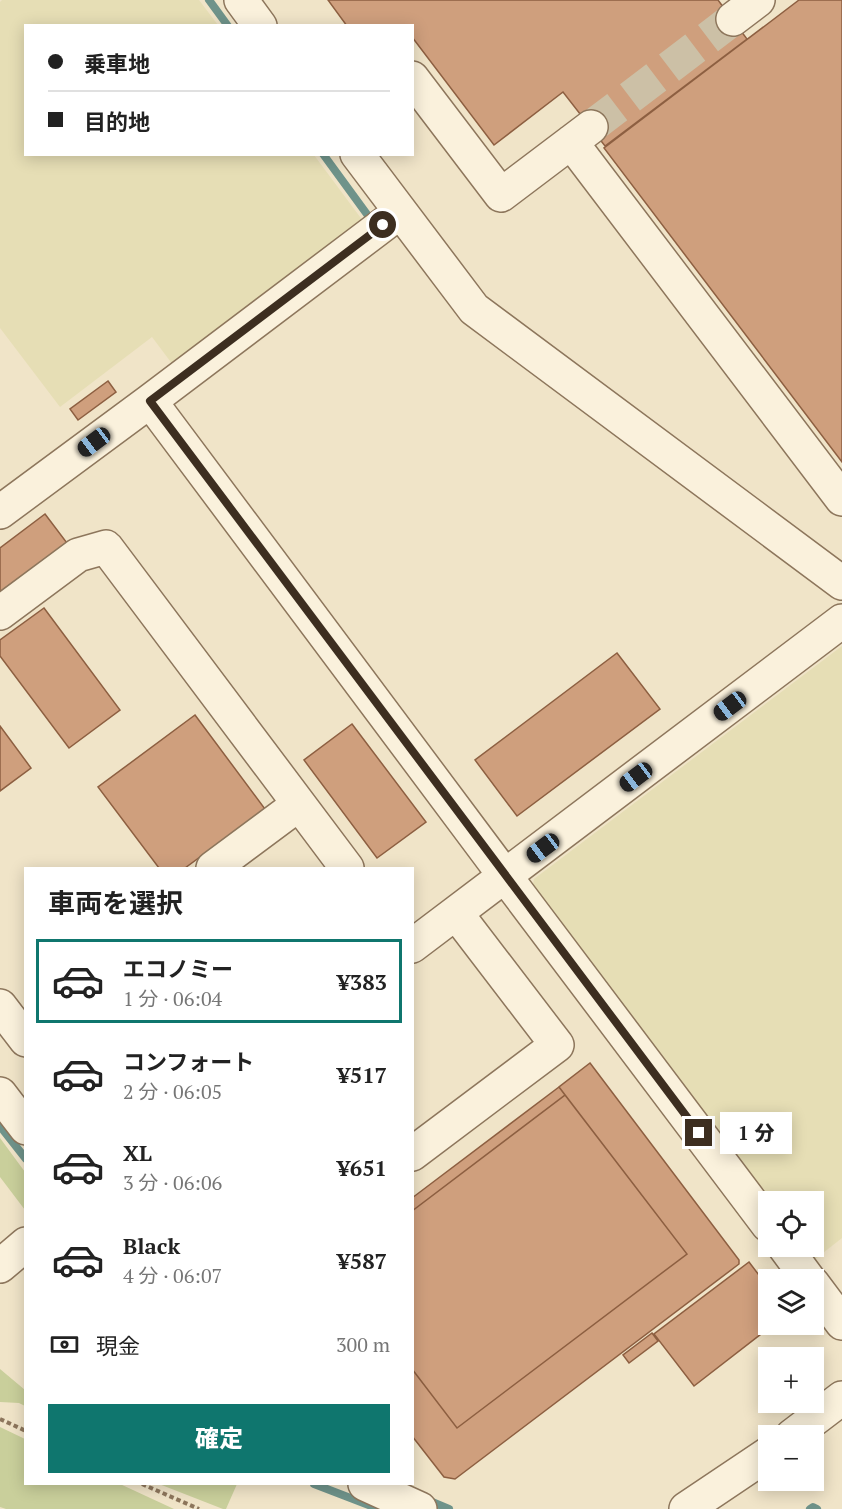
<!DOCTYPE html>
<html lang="ja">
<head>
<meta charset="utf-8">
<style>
  :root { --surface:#fff; --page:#f6f6f6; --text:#222; --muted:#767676; --line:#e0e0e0; --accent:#0f766e }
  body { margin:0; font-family:"PT Serif","Noto Sans JP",serif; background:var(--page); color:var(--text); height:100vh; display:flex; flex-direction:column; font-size:22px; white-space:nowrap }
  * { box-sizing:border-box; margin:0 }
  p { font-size:20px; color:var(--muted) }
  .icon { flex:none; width:33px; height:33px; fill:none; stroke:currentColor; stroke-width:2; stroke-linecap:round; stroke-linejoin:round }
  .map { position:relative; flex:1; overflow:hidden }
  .side { position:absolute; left:24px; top:867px; width:390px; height:618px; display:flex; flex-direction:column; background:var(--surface); border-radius:0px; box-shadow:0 3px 15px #0003 }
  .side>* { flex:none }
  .hud { position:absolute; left:24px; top:24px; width:390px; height:132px; border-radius:0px; box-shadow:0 3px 15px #0003; display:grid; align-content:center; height:132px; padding:0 24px; background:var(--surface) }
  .tools { position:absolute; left:758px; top:1191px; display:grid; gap:12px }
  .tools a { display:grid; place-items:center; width:66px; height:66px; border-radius:0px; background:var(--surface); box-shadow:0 3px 15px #0003; font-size:30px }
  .end { position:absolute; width:27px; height:27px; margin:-14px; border:8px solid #3d2e20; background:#fff; box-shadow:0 0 0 3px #fff }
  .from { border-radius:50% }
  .bubble { position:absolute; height:42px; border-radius:0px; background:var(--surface); box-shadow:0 3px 15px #0003; font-size:20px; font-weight:800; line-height:42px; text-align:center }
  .car { position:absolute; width:18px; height:36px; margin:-18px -9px; border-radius:8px; box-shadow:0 0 4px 2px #0007; background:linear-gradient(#222 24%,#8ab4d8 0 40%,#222 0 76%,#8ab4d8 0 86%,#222 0) }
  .hud b { display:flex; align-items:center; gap:21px; height:57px; font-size:22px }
  .hud b+b { border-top:2px solid var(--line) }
  .hud i { width:15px; height:15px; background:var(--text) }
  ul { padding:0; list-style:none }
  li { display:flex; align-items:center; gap:18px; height:84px; margin:0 12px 9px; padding:0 12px; border:3px solid transparent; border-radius:0px }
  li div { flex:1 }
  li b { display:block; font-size:22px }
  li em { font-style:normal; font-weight:800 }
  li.active { border-color:var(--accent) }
  li>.icon { width:54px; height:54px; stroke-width:1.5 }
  h2 { padding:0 24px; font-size:27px; line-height:72px }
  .pay { display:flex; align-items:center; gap:15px; height:66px; padding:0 24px; font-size:22px }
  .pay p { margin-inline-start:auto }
  .cta { display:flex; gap:12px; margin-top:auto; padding:12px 24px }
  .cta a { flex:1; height:69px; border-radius:0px; background:var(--accent); color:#fff; font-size:24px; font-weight:800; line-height:69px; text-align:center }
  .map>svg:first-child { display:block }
  .farmland { fill:#e6deb5 }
  .green { fill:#c9cf9b }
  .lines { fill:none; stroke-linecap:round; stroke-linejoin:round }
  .stream { stroke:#6f938a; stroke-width:8 }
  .building { fill:#cf9f7d; stroke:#8d5f41; stroke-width:1.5 }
  .minor-tunnel { stroke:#ccc0a6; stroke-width:33; stroke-dasharray:33 16; stroke-linecap:butt }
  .minor-casing { stroke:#8d765c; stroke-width:36 }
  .path { stroke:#8d765c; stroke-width:4; stroke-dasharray:4.5 3; stroke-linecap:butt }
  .minor { stroke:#faf1dc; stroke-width:33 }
  .route { stroke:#3d2e20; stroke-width:8 }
</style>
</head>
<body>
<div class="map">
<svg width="842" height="1509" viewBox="0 0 842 1509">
  <rect width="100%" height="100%" fill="#f0e4c8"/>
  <path class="farmland" d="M 2,0 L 199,0 L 218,25 L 26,26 L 26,154 L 314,155 L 363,221 L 173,365 L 152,337 L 60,407 L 0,328 L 0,2 Z
    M 842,646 L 842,1238 L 809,1264 L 796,1247 L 813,1246 L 813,1202 L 768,1202 L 531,894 L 534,879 Z"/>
  <path class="green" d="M 0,1138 L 25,1172 L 25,1210 L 0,1177 Z
    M 0,1369 L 25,1390 L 25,1406 L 19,1403 L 0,1402 Z
    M 0,1427 L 25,1439 L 26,1484 L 120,1484 L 174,1509 L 6,1509 L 0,1507 Z
    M 159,1484 L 237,1484 L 226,1509 L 223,1509 Z"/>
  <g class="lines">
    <path class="stream" d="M 209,0 L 228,26
      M 323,154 L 369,217
      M 0,1126 L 26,1159
      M 314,1484 L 379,1509
      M 425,1499 L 449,1509
      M 810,1509 L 813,1507 L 817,1509"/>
  </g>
  <path class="building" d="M 328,0 L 718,0 L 747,39 L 605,146 L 563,92 L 494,145 L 412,37 L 412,26 L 347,26 Z
    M 799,0 L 842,0 L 842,462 L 604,148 Z
    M 108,381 L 116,392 L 78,420 L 70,409 Z
    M 45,514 L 67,543 L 0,592 L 0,548 Z
    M 44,608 L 120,710 L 69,748 L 0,656 L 0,640 Z
    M 617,653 L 660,709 L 517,816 L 475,760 Z
    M 195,715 L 265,809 L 185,868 L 159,868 L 98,787 Z
    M 352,724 L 426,822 L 377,858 L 304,760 Z
    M 0,726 L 31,768 L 0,791 Z
    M 590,1063 L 739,1260 L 739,1264 L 455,1479 L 444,1477 L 412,1436 L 412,1369 L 457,1428 L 687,1254 L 559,1087 Z
    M 559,1087 L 565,1095 L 412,1211 L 412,1198 Z
    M 565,1095 L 687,1254 L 457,1428 L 412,1369 L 412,1211 Z
    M 749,1262 L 768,1287 L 768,1324 L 774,1324 L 694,1386 L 654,1334 Z
    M 652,1333 L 658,1341 L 629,1363 L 623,1355 Z"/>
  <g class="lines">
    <path class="minor-tunnel" d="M 591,127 L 733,19"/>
    <g class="minor-casing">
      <path id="minor" d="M 241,0 L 260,26
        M 733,19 L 758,0
        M 412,78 L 501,195 L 591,127
        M 571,142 L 842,499
        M 357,154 L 474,309 L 842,583
        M 150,401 L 505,876 L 768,1225
        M 0,512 L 150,401 L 400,212
        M 0,613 L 78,555 L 106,547 L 347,868
        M 213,868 L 299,804
        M 412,946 L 842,621
        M 0,1006 L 26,1040
        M 0,1094 L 26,1128
        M 412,1154 L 557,1045 L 456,913
        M 784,1246 L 809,1280
        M 0,1266 L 26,1244
        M 813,1284 L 842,1323
        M 792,1436 L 842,1398
        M 365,1484 L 420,1509
        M 686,1509 L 768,1454"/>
    </g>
    <path class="path" d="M 0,1419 L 26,1431
      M 142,1484 L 199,1509"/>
    <use href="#minor" class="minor"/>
  </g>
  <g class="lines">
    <path class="route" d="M 383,225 L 150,401 L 699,1133"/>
  </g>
</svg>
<div class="tools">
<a><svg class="icon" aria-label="locate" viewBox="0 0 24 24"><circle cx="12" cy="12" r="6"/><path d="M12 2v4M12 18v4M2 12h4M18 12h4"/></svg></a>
<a><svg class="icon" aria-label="layers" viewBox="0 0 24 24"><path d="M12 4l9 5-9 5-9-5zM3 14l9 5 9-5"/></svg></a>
<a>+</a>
<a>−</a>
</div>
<i class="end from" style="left:383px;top:225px"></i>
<i class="end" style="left:699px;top:1133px"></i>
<div class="bubble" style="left:720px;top:1112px;width:72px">1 分</div>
<i class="car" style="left:94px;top:442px;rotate:233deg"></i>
<i class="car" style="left:730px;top:706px;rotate:233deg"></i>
<i class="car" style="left:636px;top:777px;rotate:233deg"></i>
<i class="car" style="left:543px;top:848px;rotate:233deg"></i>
<div class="hud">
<b><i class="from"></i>乗車地</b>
<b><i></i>目的地</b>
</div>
<section class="side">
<h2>車両を選択</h2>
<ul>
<li class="active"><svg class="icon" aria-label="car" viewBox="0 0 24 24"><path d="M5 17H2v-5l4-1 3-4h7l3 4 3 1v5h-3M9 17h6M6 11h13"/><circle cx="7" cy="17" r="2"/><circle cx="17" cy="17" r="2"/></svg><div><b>エコノミー</b><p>1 分 · 06:04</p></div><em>¥383</em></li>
<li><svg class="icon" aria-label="car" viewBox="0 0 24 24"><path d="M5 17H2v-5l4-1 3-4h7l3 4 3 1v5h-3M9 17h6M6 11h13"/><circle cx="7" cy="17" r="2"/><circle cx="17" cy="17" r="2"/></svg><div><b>コンフォート</b><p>2 分 · 06:05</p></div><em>¥517</em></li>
<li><svg class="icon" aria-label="car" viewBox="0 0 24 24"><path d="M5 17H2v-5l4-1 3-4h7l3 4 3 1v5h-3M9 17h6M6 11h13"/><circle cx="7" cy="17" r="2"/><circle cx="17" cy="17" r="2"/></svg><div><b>XL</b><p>3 分 · 06:06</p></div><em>¥651</em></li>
<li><svg class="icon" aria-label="car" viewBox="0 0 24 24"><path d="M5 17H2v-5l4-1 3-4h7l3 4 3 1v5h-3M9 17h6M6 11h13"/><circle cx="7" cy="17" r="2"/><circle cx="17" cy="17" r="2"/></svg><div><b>Black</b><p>4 分 · 06:07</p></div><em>¥587</em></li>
</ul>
<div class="pay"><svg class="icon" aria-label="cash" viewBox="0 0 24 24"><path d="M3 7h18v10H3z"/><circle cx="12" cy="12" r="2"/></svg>現金<p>300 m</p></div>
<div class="cta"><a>確定</a></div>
</section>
</div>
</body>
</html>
